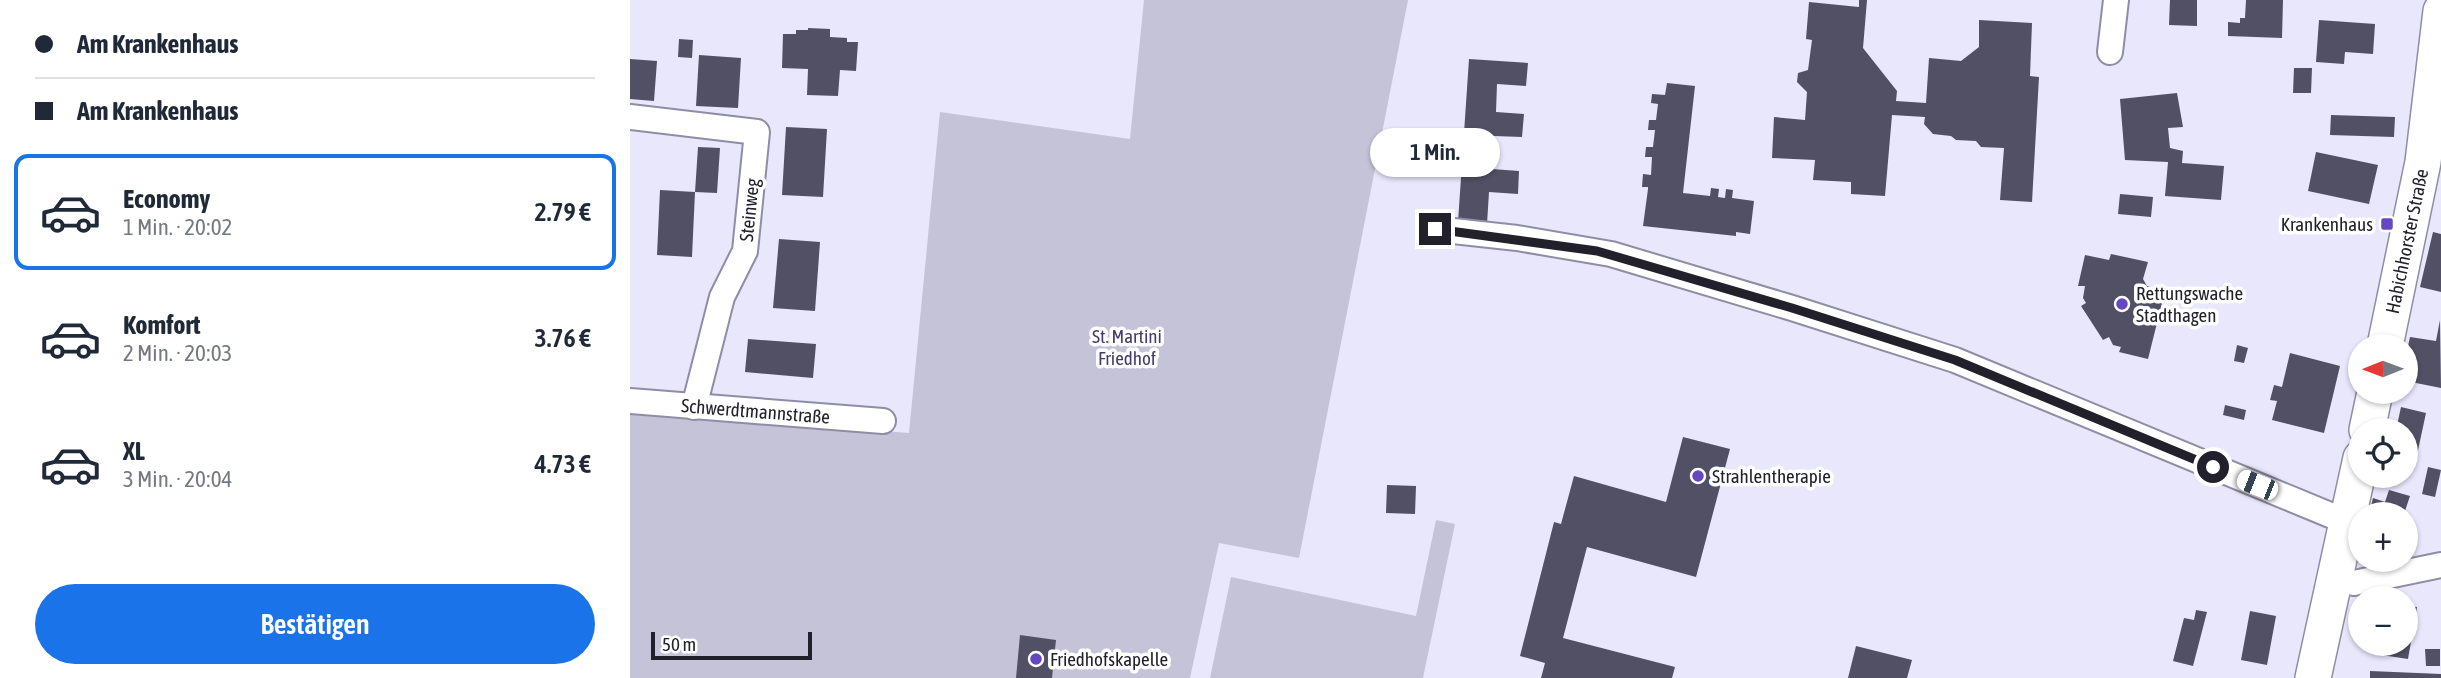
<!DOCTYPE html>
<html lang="de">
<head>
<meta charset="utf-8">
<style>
  :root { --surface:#fff; --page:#f6f6f7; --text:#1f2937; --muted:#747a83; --line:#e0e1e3; --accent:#1a73e8 }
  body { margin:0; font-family:"Asap Condensed",sans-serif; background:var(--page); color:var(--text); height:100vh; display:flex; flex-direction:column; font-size:26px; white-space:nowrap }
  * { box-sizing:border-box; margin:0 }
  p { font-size:23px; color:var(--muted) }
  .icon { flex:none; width:38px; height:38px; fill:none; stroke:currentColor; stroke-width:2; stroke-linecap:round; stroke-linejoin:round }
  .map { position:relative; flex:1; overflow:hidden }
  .sheet { display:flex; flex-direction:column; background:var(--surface); width:630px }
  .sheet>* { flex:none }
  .banner { display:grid; align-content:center; height:154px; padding:0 35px; background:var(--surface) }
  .needle { width:46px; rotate:269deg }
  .controls { position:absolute; left:1718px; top:334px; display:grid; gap:14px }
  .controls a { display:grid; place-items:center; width:70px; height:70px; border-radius:50%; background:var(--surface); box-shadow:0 2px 5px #0004; font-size:35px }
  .scale { position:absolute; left:21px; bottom:18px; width:161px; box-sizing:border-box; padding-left:7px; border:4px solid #22212b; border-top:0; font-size:19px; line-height:24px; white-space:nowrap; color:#22212b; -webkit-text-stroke:5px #fff; paint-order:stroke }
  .end { position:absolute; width:32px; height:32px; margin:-16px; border:9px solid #22212b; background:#fff; box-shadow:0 0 0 4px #fff }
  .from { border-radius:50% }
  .bubble { position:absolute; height:49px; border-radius:24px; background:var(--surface); box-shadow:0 2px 5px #0004; font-size:23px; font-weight:600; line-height:49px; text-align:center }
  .car { position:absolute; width:21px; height:42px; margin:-21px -10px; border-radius:9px; box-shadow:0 0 5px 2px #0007; background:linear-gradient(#fff 24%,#345 0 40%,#fff 0 76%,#345 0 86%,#fff 0) }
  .banner b { display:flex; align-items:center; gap:24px; height:66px; font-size:26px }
  .banner b+b { border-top:2px solid var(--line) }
  .banner i { width:18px; height:18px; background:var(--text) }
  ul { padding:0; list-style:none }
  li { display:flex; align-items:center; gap:21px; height:116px; margin:0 14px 10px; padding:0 21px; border:4px solid transparent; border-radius:14px }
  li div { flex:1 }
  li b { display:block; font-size:26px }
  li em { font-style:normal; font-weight:600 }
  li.on { border-color:var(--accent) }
  li>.icon { width:63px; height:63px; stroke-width:1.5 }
  .button { display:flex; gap:14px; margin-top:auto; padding:14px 35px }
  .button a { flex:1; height:80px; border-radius:42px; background:var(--accent); color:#fff; font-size:28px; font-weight:600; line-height:80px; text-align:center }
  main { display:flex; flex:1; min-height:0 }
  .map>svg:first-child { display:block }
  .green { fill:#c4c3d8 }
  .building { fill:#525065 }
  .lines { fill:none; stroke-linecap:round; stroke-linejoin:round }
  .street-casing { stroke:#8e8da4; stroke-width:28 }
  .secondary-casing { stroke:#8e8da4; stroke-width:38 }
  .street { stroke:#fff; stroke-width:24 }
  .secondary { stroke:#fff; stroke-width:35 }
  .route { stroke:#22212b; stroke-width:9 }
  .poi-dot { fill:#6448c1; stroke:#fff; stroke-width:2.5 }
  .labels { text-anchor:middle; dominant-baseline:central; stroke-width:7; stroke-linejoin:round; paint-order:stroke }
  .street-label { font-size:19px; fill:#22212b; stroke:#fff }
  .poi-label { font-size:19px; fill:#22212b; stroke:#fff; text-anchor:start }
  .park-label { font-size:19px; fill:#433c6b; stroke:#fff }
</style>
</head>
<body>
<main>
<section class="sheet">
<div class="banner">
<b><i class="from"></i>Am Krankenhaus</b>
<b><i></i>Am Krankenhaus</b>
</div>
<ul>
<li class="on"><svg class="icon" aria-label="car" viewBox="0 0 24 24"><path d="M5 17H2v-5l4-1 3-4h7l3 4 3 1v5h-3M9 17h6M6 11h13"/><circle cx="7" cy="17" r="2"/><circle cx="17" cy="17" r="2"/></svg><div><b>Economy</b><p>1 Min. · 20:02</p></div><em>2.79 €</em></li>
<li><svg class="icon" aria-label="car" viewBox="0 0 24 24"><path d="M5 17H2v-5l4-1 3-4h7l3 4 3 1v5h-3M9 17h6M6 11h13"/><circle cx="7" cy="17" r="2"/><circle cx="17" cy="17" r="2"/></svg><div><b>Komfort</b><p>2 Min. · 20:03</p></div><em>3.76 €</em></li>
<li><svg class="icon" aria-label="car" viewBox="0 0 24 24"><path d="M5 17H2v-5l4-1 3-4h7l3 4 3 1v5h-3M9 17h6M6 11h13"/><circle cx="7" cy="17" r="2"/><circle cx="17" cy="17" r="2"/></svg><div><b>XL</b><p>3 Min. · 20:04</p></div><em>4.73 €</em></li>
</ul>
<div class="button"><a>Bestätigen</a></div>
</section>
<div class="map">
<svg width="1811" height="678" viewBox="0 0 1811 678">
  <rect width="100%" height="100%" fill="#e8e7fc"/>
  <path class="green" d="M 514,0 L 778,0 L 669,558 L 589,543 L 560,678 L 0,678 L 0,412 L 279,433 L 310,112 L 500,139 Z
    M 806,520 L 825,524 L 793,678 L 580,678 L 601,577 L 786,616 Z"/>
  <path class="building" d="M 1229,0 L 1237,0 L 1233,48 L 1267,91 L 1266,101 L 1296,103 L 1299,58 L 1331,61 L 1349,47 L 1349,20 L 1402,23 L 1400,76 L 1409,77 L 1402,202 L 1370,200 L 1374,148 L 1351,147 L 1346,141 L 1326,140 L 1321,136 L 1303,134 L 1294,124 L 1295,117 L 1262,115 L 1255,196 L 1221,194 L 1221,182 L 1183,180 L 1185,160 L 1142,158 L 1144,117 L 1175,120 L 1177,92 L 1167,82 L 1168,73 L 1178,70 L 1182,40 L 1176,39 L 1179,2 L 1229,7 Z
    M 1540,0 L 1567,0 L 1567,26 L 1539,25 Z
    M 1616,0 L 1653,0 L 1652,38 L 1598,36 L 1598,22 L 1610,23 L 1610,18 L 1615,18 Z
    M 1689,20 L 1745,24 L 1743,54 L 1715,52 L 1714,64 L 1686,62 Z
    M 178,28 L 200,29 L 200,37 L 217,38 L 217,42 L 228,42 L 226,71 L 210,70 L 208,96 L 177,95 L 178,69 L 152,68 L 153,34 L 166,34 L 166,30 L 178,30 Z
    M 49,39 L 63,40 L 62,58 L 48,57 Z
    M 69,55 L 111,58 L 108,108 L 66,106 Z
    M 0,59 L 27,61 L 24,101 L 0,99 Z
    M 839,59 L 898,63 L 896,86 L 867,84 L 866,112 L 894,114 L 892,137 L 864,136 L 862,169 L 889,171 L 888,194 L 859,192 L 857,224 L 828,222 Z
    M 1664,68 L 1682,68 L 1681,93 L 1663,93 Z
    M 1037,83 L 1065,86 L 1053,193 L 1080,196 L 1081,188 L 1089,189 L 1088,197 L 1095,198 L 1096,189 L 1103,190 L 1102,198 L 1124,201 L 1120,234 L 1106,232 L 1106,236 L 1013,226 L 1018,189 L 1018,187 L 1012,187 L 1013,174 L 1021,175 L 1022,157 L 1015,157 L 1016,147 L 1023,147 L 1025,130 L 1018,130 L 1019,120 L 1026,120 L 1028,104 L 1021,103 L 1022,94 L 1035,95 Z
    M 1547,93 L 1553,127 L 1538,128 L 1540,148 L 1553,151 L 1552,163 L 1594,166 L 1591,200 L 1535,196 L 1538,162 L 1495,160 L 1490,99 Z
    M 1701,115 L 1765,117 L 1764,137 L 1700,135 Z
    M 156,127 L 197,129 L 193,197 L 152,195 Z
    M 68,147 L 90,148 L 87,193 L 65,192 Z
    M 1686,152 L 1748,165 L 1739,204 L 1678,191 Z
    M 30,190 L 65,192 L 62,257 L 27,255 Z
    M 1490,194 L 1523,197 L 1521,217 L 1488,214 Z
    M 1803,232 L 1811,234 L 1811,292 L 1790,287 Z
    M 149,239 L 190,242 L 185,311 L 143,308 Z
    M 1481,254 L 1518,262 L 1513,279 L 1517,286 L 1535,291 L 1518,359 L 1489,352 L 1491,347 L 1483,345 L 1479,337 L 1473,340 L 1451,306 L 1456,303 L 1453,298 L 1455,286 L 1448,286 L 1455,255 L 1479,260 Z
    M 1810,320 L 1811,388 L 1776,381 L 1776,355 L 1780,337 L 1806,341 Z
    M 118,339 L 186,344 L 183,378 L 115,372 Z
    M 1607,345 L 1618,348 L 1614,363 L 1604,361 Z
    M 1660,353 L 1710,366 L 1694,433 L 1642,420 L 1647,401 L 1640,400 L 1644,385 L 1652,387 Z
    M 1595,405 L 1616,410 L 1614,420 L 1593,415 Z
    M 1771,407 L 1796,413 L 1784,469 L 1776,468 L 1776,430 L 1766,430 Z
    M 1053,437 L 1100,449 L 1066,577 L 957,547 L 933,638 L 1045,667 L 1042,678 L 911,678 L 915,663 L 890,656 L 924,522 L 931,524 L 944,476 L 1036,502 Z
    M 1798,467 L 1811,470 L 1805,497 L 1792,494 Z
    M 757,485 L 786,486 L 785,514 L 756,513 Z
    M 1759,490 L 1780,496 L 1774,514 L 1739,514 L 1743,498 L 1755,502 Z
    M 1776,606 L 1787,607 L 1778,659 L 1745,654 L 1746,644 L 1776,644 Z
    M 1566,610 L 1577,612 L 1563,666 L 1543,661 L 1554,618 L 1564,620 Z
    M 1620,611 L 1646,616 L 1637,665 L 1611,660 Z
    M 390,635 L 426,640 L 422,678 L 386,678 Z
    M 1226,646 L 1282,660 L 1277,678 L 1218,678 Z
    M 1795,649 L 1810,649 L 1810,666 L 1796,666 Z
    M 1740,671 L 1811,674 L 1811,678 L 1740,678 Z"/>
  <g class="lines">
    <g class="street-casing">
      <g id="street">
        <path d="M 1480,52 L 1486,0"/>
        <path d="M 0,117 L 127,132 L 115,251 L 92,297 L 64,407"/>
        <path d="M 805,229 L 887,238 L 981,254 L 1162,308 L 1325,360 L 1717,522"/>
        <path id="s1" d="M 0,401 L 253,421"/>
        <path d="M 1704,579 L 1724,583 L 1811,565"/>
      </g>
    </g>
    <g class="secondary-casing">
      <g id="secondary">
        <path id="s2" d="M 1755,346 L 1793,162 L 1811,11"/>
        <path d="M 1737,430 L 1745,392"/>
        <path d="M 1683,678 L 1731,458"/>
      </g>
    </g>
    <use href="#street" class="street"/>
    <use href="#secondary" class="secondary"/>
  </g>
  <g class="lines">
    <path class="route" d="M 805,229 L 967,251 L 1162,308 L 1325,360 L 1583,467"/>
  </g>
  <g class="poi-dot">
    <rect x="1750" y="217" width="14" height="14" rx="3.5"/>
    <circle cx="1492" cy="304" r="7"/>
    <circle cx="1068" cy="476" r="7"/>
    <circle cx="406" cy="659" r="7"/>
  </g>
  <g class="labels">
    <g class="street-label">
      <text transform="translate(119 210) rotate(-84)">Steinweg</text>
      <text stroke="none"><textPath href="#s2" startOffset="107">Habichhorster Straße</textPath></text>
      <text stroke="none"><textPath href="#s1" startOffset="126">Schwerdtmannstraße</textPath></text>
    </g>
    <g class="poi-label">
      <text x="1743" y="224" text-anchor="end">Krankenhaus</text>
      <text x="1506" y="293">Rettungswache<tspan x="1506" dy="22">Stadthagen</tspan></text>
      <text x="1082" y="476">Strahlentherapie</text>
      <text x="420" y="659">Friedhofskapelle</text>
    </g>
    <g class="park-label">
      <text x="497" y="336">St. Martini<tspan x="497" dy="22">Friedhof</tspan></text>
    </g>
  </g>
</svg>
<div class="controls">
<a><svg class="needle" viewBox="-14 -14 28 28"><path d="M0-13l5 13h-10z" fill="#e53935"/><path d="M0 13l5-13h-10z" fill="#747a83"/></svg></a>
<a><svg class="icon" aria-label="locate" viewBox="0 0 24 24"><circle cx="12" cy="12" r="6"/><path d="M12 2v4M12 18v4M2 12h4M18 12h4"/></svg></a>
<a>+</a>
<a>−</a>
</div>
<div class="scale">50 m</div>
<i class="end from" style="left:1583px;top:467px"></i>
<i class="end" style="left:805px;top:229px"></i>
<div class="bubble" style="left:740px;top:128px;width:130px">1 Min.</div>
<i class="car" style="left:1627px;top:485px;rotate:292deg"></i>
</div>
</main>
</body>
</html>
